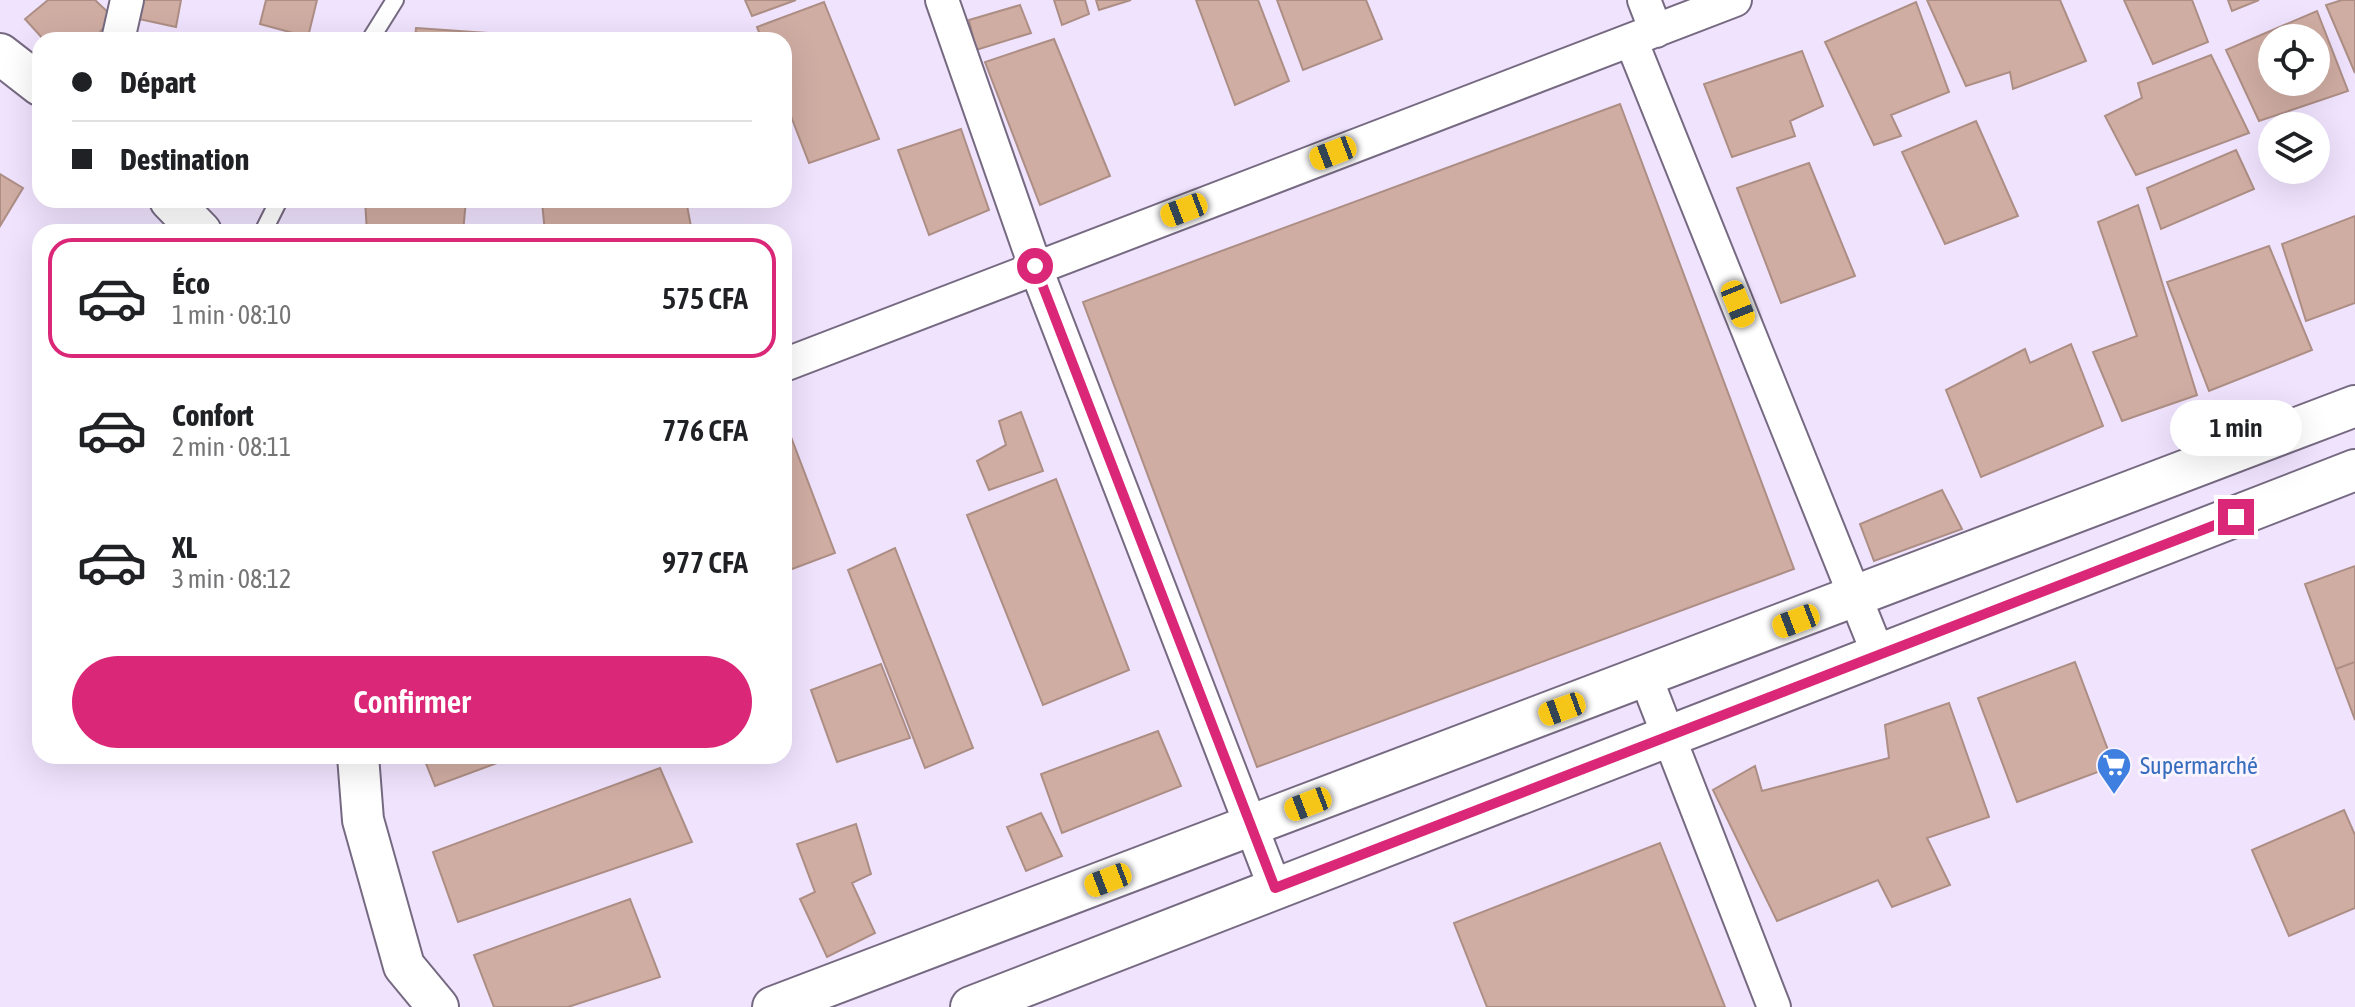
<!DOCTYPE html>
<html lang="fr">
<head>
<meta charset="utf-8">
<style>
  :root { --surface:#fff; --page:#f6f6f6; --text:#202124; --muted:#757577; --line:#e0e0e0; --accent:#db2777 }
  body { margin:0; font-family:"Asap Condensed",sans-serif; background:var(--page); color:var(--text); height:100vh; display:flex; flex-direction:column; font-size:30px; white-space:nowrap }
  * { box-sizing:border-box; margin:0 }
  p { font-size:26px; color:var(--muted) }
  .icon { flex:none; width:44px; height:44px; fill:none; stroke:currentColor; stroke-width:2; stroke-linecap:round; stroke-linejoin:round }
  .map { position:relative; flex:1; overflow:hidden }
  .drawer { position:absolute; left:32px; top:224px; width:760px; height:540px; display:flex; flex-direction:column; background:var(--surface); border-radius:24px; box-shadow:0 8px 32px #0002 }
  .drawer>* { flex:none }
  .hud { position:absolute; left:32px; top:32px; width:760px; height:176px; border-radius:24px; box-shadow:0 8px 32px #0002; display:grid; align-content:center; height:176px; padding:0 40px; background:var(--surface) }
  .controls { position:absolute; left:2258px; top:24px; display:grid; gap:16px }
  .controls a { display:grid; place-items:center; width:72px; height:72px; border-radius:50%; background:var(--surface); box-shadow:0 8px 32px #0002; font-size:40px }
  .end { position:absolute; width:36px; height:36px; margin:-18px; border:10px solid #db2777; background:#fff; box-shadow:0 0 0 4px #fff }
  .from { border-radius:50% }
  .bubble { position:absolute; height:56px; border-radius:28px; background:var(--surface); box-shadow:0 8px 32px #0002; font-size:26px; font-weight:600; line-height:56px; text-align:center }
  .car { position:absolute; width:24px; height:48px; margin:-24px -12px; border-radius:10px; box-shadow:0 0 6px 2px #0007; background:linear-gradient(#f5c518 24%,#345 0 40%,#f5c518 0 76%,#345 0 86%,#f5c518 0) }
  .hud b { display:flex; align-items:center; gap:28px; height:76px; font-size:30px }
  .hud b+b { border-top:2px solid var(--line) }
  .hud i { width:20px; height:20px; background:var(--text) }
  ul { padding:14px 0 0; list-style:none }
  li { display:flex; align-items:center; gap:24px; height:120px; margin:0 16px 12px; padding:0 24px; border:4px solid transparent; border-radius:24px }
  li div { flex:1 }
  li b { display:block; font-size:30px }
  li em { font-style:normal; font-weight:600 }
  li.current { border-color:var(--accent) }
  li>.icon { width:72px; height:72px; stroke-width:1.5 }
  .primary-button { display:flex; gap:16px; margin-top:auto; padding:16px 40px }
  .primary-button a { flex:1; height:92px; border-radius:48px; background:var(--accent); color:#fff; font-size:32px; font-weight:600; line-height:92px; text-align:center }
  .map>svg:first-child { display:block }
  .building { fill:#d0ada3; stroke:#ad8e85; stroke-width:2; fill-rule:evenodd }
  .lines { fill:none; stroke-linecap:round; stroke-linejoin:round }
  .service-casing { stroke:#766a82; stroke-width:20 }
  .minor-casing { stroke:#766a82; stroke-width:36 }
  .tertiary-casing { stroke:#766a82; stroke-width:44 }
  .service { stroke:#fff; stroke-width:16 }
  .minor { stroke:#fff; stroke-width:32 }
  .tertiary { stroke:#fff; stroke-width:40 }
  .route { stroke:#db2777; stroke-width:10 }
  .labels { text-anchor:middle; dominant-baseline:central; stroke-width:6; stroke-linejoin:round; paint-order:stroke }
  .shop-label { font-size:24px; fill:#366cbe; stroke:#f9f4ff; text-anchor:start }
</style>
</head>
<body>
<div class="map">
<svg width="2355" height="1007" viewBox="0 0 2355 1007">
  <rect width="100%" height="100%" fill="#f0e3fe"/>
  <path class="building" d="M 48,0 L 95,0 L 113,17 L 93,40 L 44,40 L 25,19 Z
    M 143,0 L 181,0 L 176,27 L 139,19 Z
    M 266,0 L 317,0 L 308,37 L 260,24 Z
    M 745,0 L 796,0 L 752,16 Z
    M 1054,0 L 1085,0 L 1089,14 L 1062,25 Z
    M 1096,0 L 1131,0 L 1099,10 Z
    M 1196,0 L 1258,0 L 1289,81 L 1235,105 Z
    M 1277,0 L 1366,0 L 1382,39 L 1303,70 Z
    M 1927,0 L 2060,0 L 2086,61 L 2013,89 L 2010,72 L 1966,86 Z
    M 2124,0 L 2192,0 L 2208,42 L 2153,64 Z
    M 2228,0 L 2259,0 L 2232,11 Z
    M 2342,0 L 2355,0 L 2355,73 L 2326,5 Z
    M 824,2 L 879,139 L 809,163 L 784,98 L 784,40 L 762,40 L 757,27 Z
    M 1916,2 L 1949,92 L 1891,115 L 1901,136 L 1874,145 L 1825,42 Z
    M 1020,5 L 1031,33 L 976,50 L 969,20 Z
    M 2317,11 L 2348,91 L 2259,121 L 2226,50 ZM 2272,38 L 2316,38 L 2316,82 L 2272,82 Z
    M 416,28 L 487,33 L 486,40 L 415,40 Z
    M 1054,39 L 1110,176 L 1040,205 L 985,62 Z
    M 1802,51 L 1823,106 L 1790,121 L 1795,136 L 1732,157 L 1704,84 Z
    M 2211,55 L 2249,133 L 2136,175 L 2105,116 L 2142,98 L 2138,83 Z
    M 1620,104 L 1794,569 L 1257,767 L 1083,302 Z
    M 1976,121 L 2018,216 L 1945,244 L 1902,152 Z
    M 961,129 L 989,210 L 929,235 L 898,150 Z
    M 2236,150 L 2254,189 L 2161,229 L 2147,188 Z
    M 1809,163 L 1855,276 L 1781,303 L 1737,188 Z
    M 0,174 L 23,188 L 0,226 Z
    M 365,200 L 466,200 L 463,232 L 367,232 Z
    M 549,200 L 686,200 L 692,232 L 545,232 L 542,202 Z
    M 2138,205 L 2197,395 L 2122,421 L 2093,352 L 2137,336 L 2098,222 Z
    M 2355,216 L 2355,303 L 2306,321 L 2282,244 Z
    M 2269,246 L 2312,350 L 2209,391 L 2167,282 Z
    M 2071,344 L 2103,426 L 1981,477 L 1946,390 L 2025,349 L 2030,363 Z
    M 1021,412 L 1043,471 L 989,490 L 977,461 L 1006,445 L 999,421 Z
    M 788,429 L 835,553 L 784,572 L 784,431 Z
    M 1056,479 L 1129,670 L 1043,705 L 967,515 Z
    M 1942,490 L 1962,529 L 1874,561 L 1860,524 Z
    M 895,548 L 973,748 L 925,768 L 848,570 Z
    M 2355,566 L 2355,662 L 2336,669 L 2305,584 Z
    M 2075,662 L 2114,766 L 2017,802 L 1978,698 Z
    M 2355,662 L 2355,720 L 2336,669 Z
    M 881,664 L 910,738 L 837,762 L 811,690 Z
    M 1949,703 L 1989,817 L 1927,838 L 1950,885 L 1892,907 L 1878,880 L 1777,921 L 1713,790 L 1755,766 L 1762,791 L 1889,758 L 1885,725 Z
    M 1158,731 L 1181,786 L 1062,833 L 1041,774 Z
    M 423,756 L 516,756 L 435,786 Z
    M 660,768 L 692,842 L 458,922 L 433,852 Z
    M 2344,810 L 2355,835 L 2355,908 L 2289,936 L 2252,850 Z
    M 1041,813 L 1062,856 L 1026,871 L 1007,827 Z
    M 856,824 L 871,874 L 852,883 L 875,933 L 827,957 L 800,899 L 815,892 L 797,844 Z
    M 1660,843 L 1725,1007 L 1487,1007 L 1454,923 Z
    M 630,899 L 660,977 L 568,1007 L 494,1007 L 474,955 Z"/>
  <g class="lines">
    <g class="service-casing">
      <path id="service" d="M 370,40 L 395,0
        M 263,232 L 279,200"/>
    </g>
    <g class="minor-casing">
      <path id="minor" d="M 942,0 L 1035,266 L 1275,888
        M 1644,0 L 1656,31
        M 118,40 L 127,0
        M 1631,40 L 1879,656
        M 784,365 L 1735,0
        M 1646,678 L 1774,1007"/>
    </g>
    <g class="tertiary-casing">
      <path id="tertiary" d="M 0,54 L 40,85
        M 170,200 L 201,232
        M 358,756 L 363,820 L 404,966 L 438,1007
        M 773,1007 L 2355,406
        M 971,1007 L 2355,470"/>
    </g>
    <use href="#service" class="service"/>
    <use href="#minor" class="minor"/>
    <use href="#tertiary" class="tertiary"/>
  </g>
  <g class="lines">
    <path class="route" d="M 1035,266 L 1275,888 L 2236,517"/>
  </g>
  <defs>
    <g id="supermarket-pin" transform="scale(1.8)"><path d="M0 17L-7.5 6A9.5 9.5 0 1 1 7.5 6Z" fill="#3f7fe0" stroke="#f9f4ff"/><path d="M-6-5.5h2.5l.6 2H6L4.5 2H-2.5L-4.4-4H-6ZM-1.5 3.2a1.3 1.3 0 1 0 .1 0ZM3 3.2a1.3 1.3 0 1 0 .1 0Z" fill="#fff"/></g>
  </defs>
  <g fill-rule="evenodd">
    <use href="#supermarket-pin" x="2114" y="765"/>
  </g>
  <g class="labels">
    <g class="shop-label">
      <text x="2140" y="765">Supermarché</text>
    </g>
  </g>
</svg>
<div class="controls">
<a><svg class="icon" aria-label="locate" viewBox="0 0 24 24"><circle cx="12" cy="12" r="6"/><path d="M12 2v4M12 18v4M2 12h4M18 12h4"/></svg></a>
<a><svg class="icon" aria-label="layers" viewBox="0 0 24 24"><path d="M12 4l9 5-9 5-9-5zM3 14l9 5 9-5"/></svg></a>
</div>
<i class="end from" style="left:1035px;top:266px"></i>
<i class="end" style="left:2236px;top:517px"></i>
<div class="bubble" style="left:2170px;top:400px;width:132px">1 min</div>
<i class="car" style="left:1333px;top:153px;rotate:249deg"></i>
<i class="car" style="left:1184px;top:210px;rotate:249deg"></i>
<i class="car" style="left:1738px;top:304px;rotate:158deg"></i>
<i class="car" style="left:1796px;top:621px;rotate:249deg"></i>
<i class="car" style="left:1562px;top:709px;rotate:250deg"></i>
<i class="car" style="left:1308px;top:804px;rotate:249deg"></i>
<i class="car" style="left:1108px;top:880px;rotate:249deg"></i>
<div class="hud">
<b><i class="from"></i>Départ</b>
<b><i></i>Destination</b>
</div>
<section class="drawer">
<ul>
<li class="current"><svg class="icon" aria-label="car" viewBox="0 0 24 24"><path d="M5 17H2v-5l4-1 3-4h7l3 4 3 1v5h-3M9 17h6M6 11h13"/><circle cx="7" cy="17" r="2"/><circle cx="17" cy="17" r="2"/></svg><div><b>Éco</b><p>1 min · 08:10</p></div><em>575 CFA</em></li>
<li><svg class="icon" aria-label="car" viewBox="0 0 24 24"><path d="M5 17H2v-5l4-1 3-4h7l3 4 3 1v5h-3M9 17h6M6 11h13"/><circle cx="7" cy="17" r="2"/><circle cx="17" cy="17" r="2"/></svg><div><b>Confort</b><p>2 min · 08:11</p></div><em>776 CFA</em></li>
<li><svg class="icon" aria-label="car" viewBox="0 0 24 24"><path d="M5 17H2v-5l4-1 3-4h7l3 4 3 1v5h-3M9 17h6M6 11h13"/><circle cx="7" cy="17" r="2"/><circle cx="17" cy="17" r="2"/></svg><div><b>XL</b><p>3 min · 08:12</p></div><em>977 CFA</em></li>
</ul>
<div class="primary-button"><a>Confirmer</a></div>
</section>
</div>
</body>
</html>
